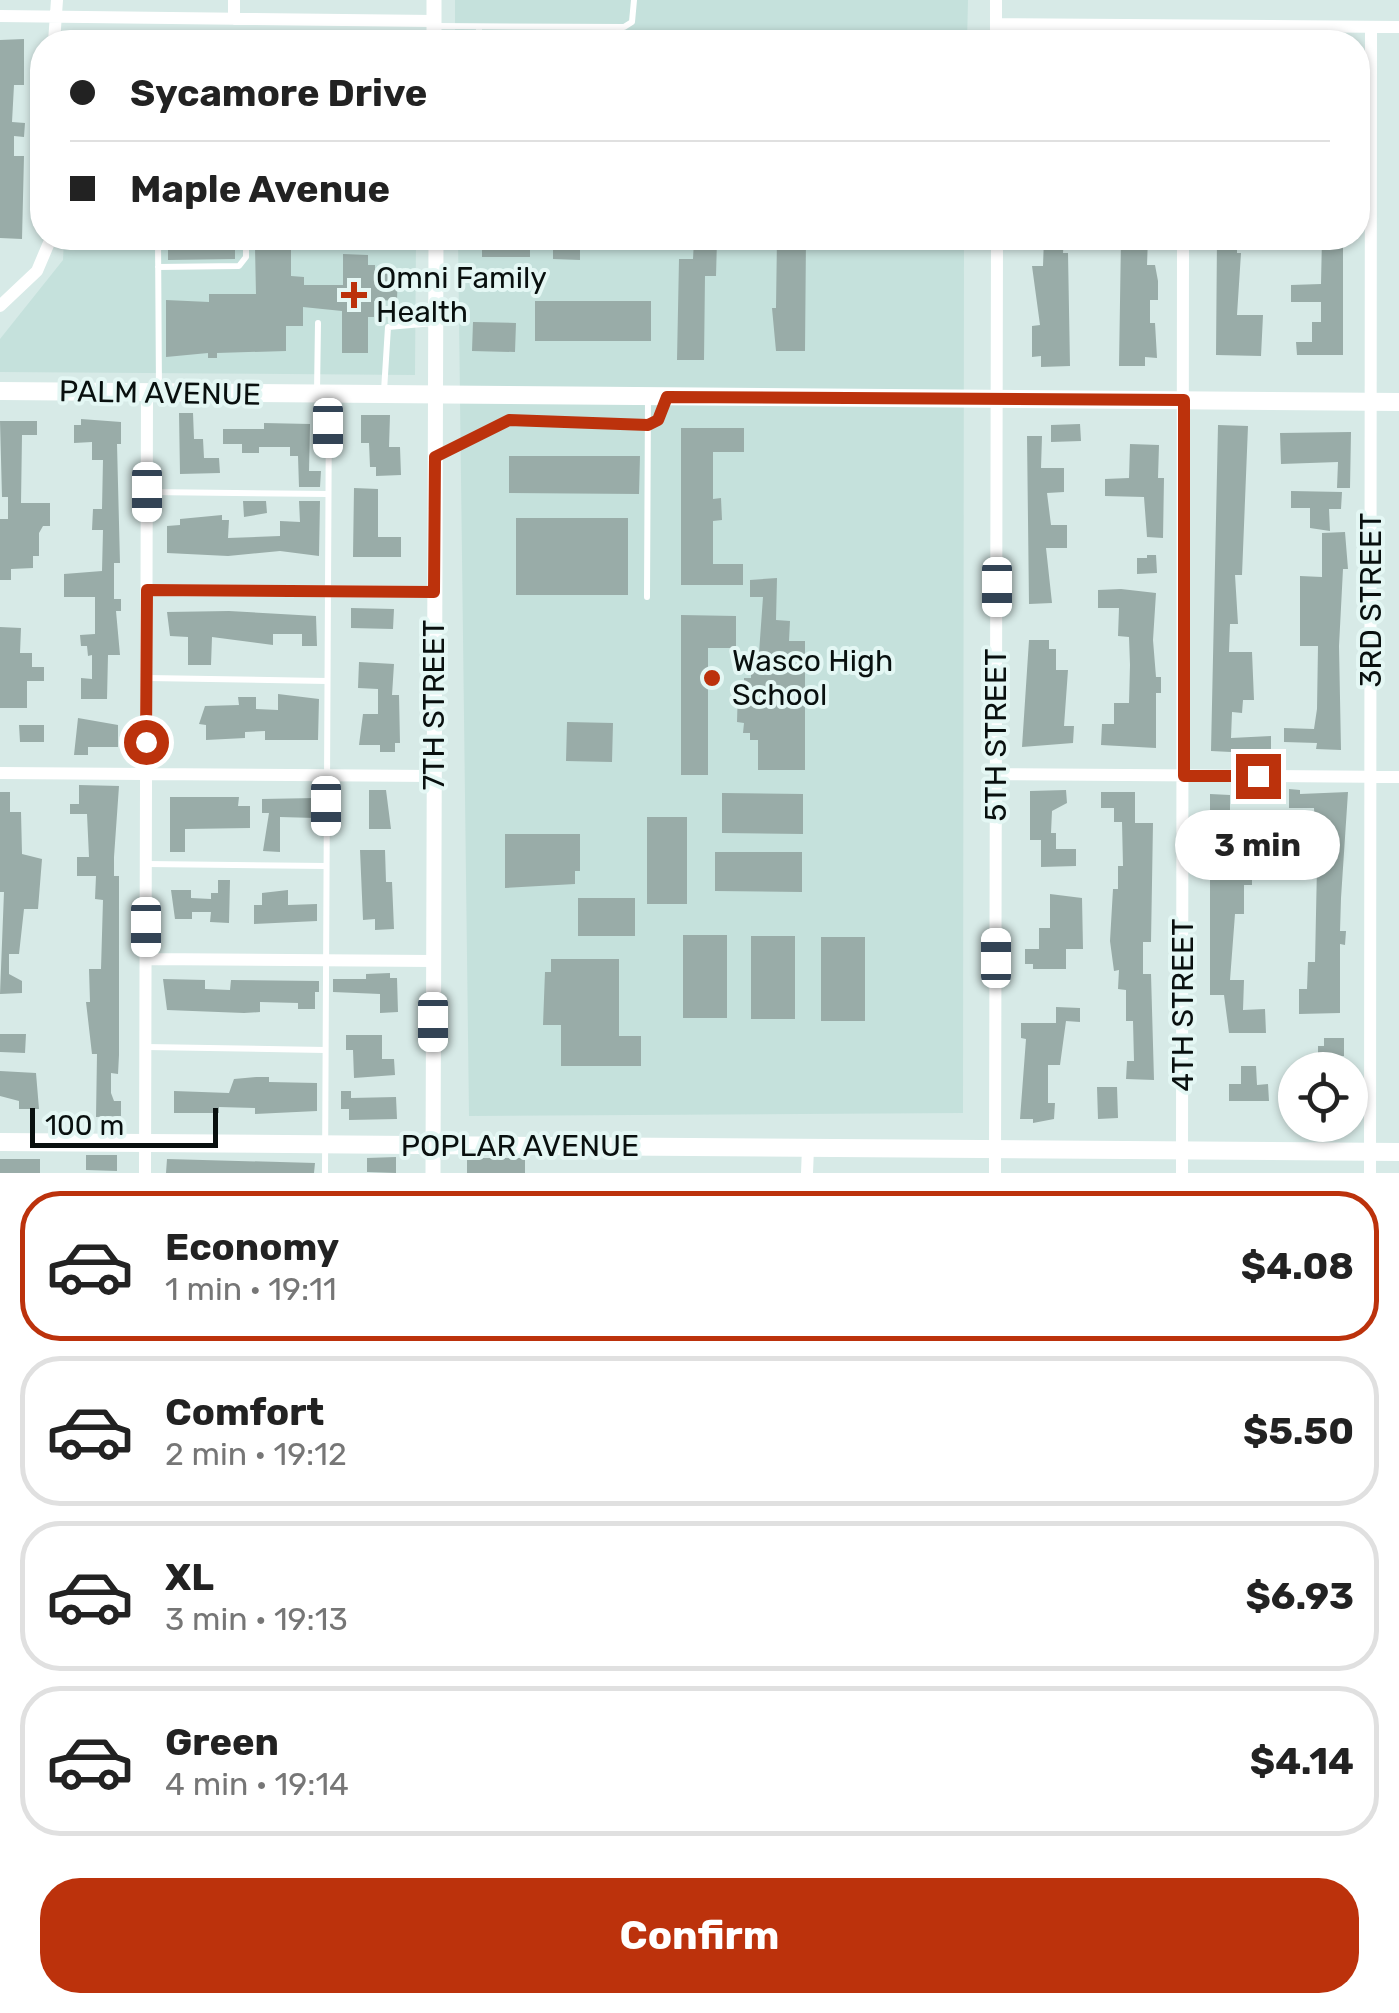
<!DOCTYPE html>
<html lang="en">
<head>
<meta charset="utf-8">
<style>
  :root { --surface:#fff; --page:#f2f2f2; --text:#222; --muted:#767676; --line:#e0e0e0; --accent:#bc320c }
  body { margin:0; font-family:Rubik,sans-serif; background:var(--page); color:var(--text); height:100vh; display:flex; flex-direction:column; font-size:38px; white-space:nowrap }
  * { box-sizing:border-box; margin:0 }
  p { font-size:32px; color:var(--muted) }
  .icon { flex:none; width:55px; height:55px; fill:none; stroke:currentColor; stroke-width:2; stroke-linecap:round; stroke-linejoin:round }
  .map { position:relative; height:1173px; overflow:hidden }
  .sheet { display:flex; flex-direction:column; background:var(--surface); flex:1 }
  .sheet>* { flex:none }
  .guide { position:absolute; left:30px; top:30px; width:1340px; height:220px; border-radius:40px; box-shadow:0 2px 8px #0004; display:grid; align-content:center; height:220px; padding:0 40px; background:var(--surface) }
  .buttons { position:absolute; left:1278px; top:1052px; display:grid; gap:20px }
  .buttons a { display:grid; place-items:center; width:90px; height:90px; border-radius:50%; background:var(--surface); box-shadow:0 2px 8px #0004; font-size:50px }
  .scale { position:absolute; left:30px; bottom:25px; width:188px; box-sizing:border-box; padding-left:10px; border:5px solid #09100f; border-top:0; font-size:28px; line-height:35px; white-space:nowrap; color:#09100f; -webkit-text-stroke:8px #e4f7f4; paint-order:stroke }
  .end { position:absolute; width:45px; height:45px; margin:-22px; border:12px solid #bc320c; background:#fff; box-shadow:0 0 0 5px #fff }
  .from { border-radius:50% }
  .bubble { position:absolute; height:70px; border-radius:35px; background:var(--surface); box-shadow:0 2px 8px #0004; font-size:32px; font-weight:700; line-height:70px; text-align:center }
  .car { position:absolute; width:30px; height:60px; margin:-30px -15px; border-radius:12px; box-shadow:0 0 8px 2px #0007; background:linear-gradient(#fff 24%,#345 0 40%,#fff 0 76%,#345 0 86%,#fff 0) }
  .guide b { display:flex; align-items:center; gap:35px; height:95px; font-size:38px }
  .guide b+b { border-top:2px solid var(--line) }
  .guide i { width:25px; height:25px; background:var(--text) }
  ul { padding:18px 0 0; list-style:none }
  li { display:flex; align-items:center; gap:30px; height:150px; margin:0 20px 15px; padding:0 20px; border:5px solid var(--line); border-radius:40px }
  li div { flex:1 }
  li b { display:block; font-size:38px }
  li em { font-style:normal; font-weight:700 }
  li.on { border-color:var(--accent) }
  li>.icon { width:90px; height:90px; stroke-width:1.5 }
  .action { display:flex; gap:20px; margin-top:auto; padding:20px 40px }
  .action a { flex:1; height:115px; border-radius:40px; background:var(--accent); color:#fff; font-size:40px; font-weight:700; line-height:115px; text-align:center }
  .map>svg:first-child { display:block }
  .built { fill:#c5e1dc }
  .building { fill:#99aca8 }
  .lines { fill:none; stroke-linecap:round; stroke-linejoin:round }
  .service { stroke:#fff; stroke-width:6 }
  .minor { stroke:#fff; stroke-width:12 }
  .tertiary { stroke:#fff; stroke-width:15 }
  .secondary { stroke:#fff; stroke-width:18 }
  .route { stroke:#bc320c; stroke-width:12 }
  .poi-dot { fill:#bc320c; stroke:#e4f7f4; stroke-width:4 }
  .labels { text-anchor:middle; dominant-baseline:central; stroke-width:8; stroke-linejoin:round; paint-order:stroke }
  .poi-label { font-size:30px; fill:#09100f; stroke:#e4f7f4; text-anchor:start }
  .street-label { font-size:30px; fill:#09100f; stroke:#e4f7f4 }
</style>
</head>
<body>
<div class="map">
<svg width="1399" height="1173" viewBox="0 0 1399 1173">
  <rect width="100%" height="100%" fill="#d7eae7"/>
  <path class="built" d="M 455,0 L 968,0 L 967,42 L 455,42 Z
    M 409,33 L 417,42 L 68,42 L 127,34 Z
    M 64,238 L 416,238 L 415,375 L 0,372 L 0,339 L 63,260 Z
    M 458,238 L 964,238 L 963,1113 L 469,1116 Z"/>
  <path class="building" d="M 24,39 L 24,85 L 14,85 L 12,122 L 25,123 L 24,137 L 14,136 L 14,156 L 24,156 L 22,239 L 0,238 L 0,40 Z
    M 168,238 L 235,238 L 235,259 L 168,260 Z
    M 482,238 L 530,238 L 530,257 L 482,257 Z
    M 553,238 L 580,238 L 580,260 L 553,259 Z
    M 777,238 L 806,238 L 805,351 L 776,351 L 772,308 L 776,308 Z
    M 1044,238 L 1064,238 L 1063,253 L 1068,253 L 1070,366 L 1041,367 L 1041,356 L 1032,357 L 1032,326 L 1040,325 L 1032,266 L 1043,266 Z
    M 1121,238 L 1148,238 L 1147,265 L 1155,265 L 1158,281 L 1158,300 L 1150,300 L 1150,323 L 1155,323 L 1157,358 L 1145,357 L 1145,366 L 1119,366 Z
    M 1217,238 L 1237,238 L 1237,253 L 1241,253 L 1237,315 L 1263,315 L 1261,356 L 1216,355 Z
    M 1322,238 L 1343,238 L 1343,355 L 1297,355 L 1296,342 L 1312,342 L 1312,322 L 1321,322 L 1321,302 L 1291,302 L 1291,285 L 1321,284 Z
    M 694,240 L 717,240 L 716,276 L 705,276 L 704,360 L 677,360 L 679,259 L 693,259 Z
    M 255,248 L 291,248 L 291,276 L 304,277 L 304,285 L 343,285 L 343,254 L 368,255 L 368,265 L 375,265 L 375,270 L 398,270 L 397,300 L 374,301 L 374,317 L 368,317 L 368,353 L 342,353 L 342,311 L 303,307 L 303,326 L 286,326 L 286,351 L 217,353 L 217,358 L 208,358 L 208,353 L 166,357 L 166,300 L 209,302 L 209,294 L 256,294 Z
    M 535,301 L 651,301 L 651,341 L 535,341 Z
    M 473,322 L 516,323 L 515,352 L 472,351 Z
    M 179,413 L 193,413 L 194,439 L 203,439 L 204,458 L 219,458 L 220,473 L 180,474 Z
    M 361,415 L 390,415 L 389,447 L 400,447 L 401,475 L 376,476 L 376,467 L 370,467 L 369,443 L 361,443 Z
    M 81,419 L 121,422 L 121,444 L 117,444 L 120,563 L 114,563 L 114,599 L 121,599 L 121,611 L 116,611 L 120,655 L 108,655 L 107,699 L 81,699 L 81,678 L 92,679 L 92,655 L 88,656 L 87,646 L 81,646 L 80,635 L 95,634 L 95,597 L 64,597 L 64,574 L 102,571 L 103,530 L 92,530 L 93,509 L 102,509 L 103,460 L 92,460 L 92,442 L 74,443 L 74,425 L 81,425 Z
    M 0,421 L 37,421 L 37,435 L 22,435 L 21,503 L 50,503 L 50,526 L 43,526 L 39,533 L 39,556 L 33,556 L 33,568 L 11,569 L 11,580 L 0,580 L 0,519 L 8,519 L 8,497 L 2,497 Z
    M 264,423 L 310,424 L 309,471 L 321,471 L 320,487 L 299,487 L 298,456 L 290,456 L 290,447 L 259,447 L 259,453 L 242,453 L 242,444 L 223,444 L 223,429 L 264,429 Z
    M 1080,424 L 1081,441 L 1051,442 L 1051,425 Z
    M 1218,425 L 1248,426 L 1242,575 L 1235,575 L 1238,624 L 1230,624 L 1229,652 L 1252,652 L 1254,700 L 1243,700 L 1242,713 L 1232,712 L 1231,738 L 1271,736 L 1271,754 L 1211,751 Z
    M 681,428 L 744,428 L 744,452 L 713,452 L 713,499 L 721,498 L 722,520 L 713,521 L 713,564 L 743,564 L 743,585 L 681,585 Z
    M 1351,432 L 1350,488 L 1337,488 L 1338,462 L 1281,464 L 1280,433 Z
    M 1027,436 L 1042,436 L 1041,468 L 1064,468 L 1064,492 L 1047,493 L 1051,525 L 1067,525 L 1067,548 L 1046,548 L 1052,603 L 1029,604 Z
    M 1130,444 L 1159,445 L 1158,478 L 1164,478 L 1163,538 L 1147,537 L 1144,497 L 1105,496 L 1105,479 L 1129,478 Z
    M 509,456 L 640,456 L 639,494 L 509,493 Z
    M 354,488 L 378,489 L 378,537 L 401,537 L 401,557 L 353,557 Z
    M 1291,491 L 1342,492 L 1341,509 L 1329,509 L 1330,531 L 1310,528 L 1310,508 L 1291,508 Z
    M 243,501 L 266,501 L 267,513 L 244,517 Z
    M 299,501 L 320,501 L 319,556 L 280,551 L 228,556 L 167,553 L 167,526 L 180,525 L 180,519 L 222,515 L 222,520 L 229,520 L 228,538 L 280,536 L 280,521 L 300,522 Z
    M 516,518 L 628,518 L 628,595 L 516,595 Z
    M 1345,532 L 1348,569 L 1343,569 L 1339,646 L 1341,750 L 1316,749 L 1317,743 L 1284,742 L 1284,728 L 1314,729 L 1317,709 L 1318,646 L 1300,646 L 1300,576 L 1322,577 L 1322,533 Z
    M 1147,555 L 1156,555 L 1157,573 L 1137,574 L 1137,558 L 1147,558 Z
    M 777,578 L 776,620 L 790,621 L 789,641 L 805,641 L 805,770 L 758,770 L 758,740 L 750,740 L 750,733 L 743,733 L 744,723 L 737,722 L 738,687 L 744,687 L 744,678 L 751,678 L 751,667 L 758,667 L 763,597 L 750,597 L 750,580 Z
    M 1121,589 L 1156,593 L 1153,640 L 1156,677 L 1161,677 L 1161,693 L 1156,693 L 1156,748 L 1101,745 L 1102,724 L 1114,724 L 1114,703 L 1129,703 L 1130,665 L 1129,637 L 1118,636 L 1119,608 L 1098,608 L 1098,590 Z
    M 351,608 L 394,609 L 393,629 L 351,628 Z
    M 229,611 L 316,616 L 317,646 L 302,646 L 302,634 L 273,634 L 273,645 L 212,637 L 211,665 L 188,665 L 188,637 L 170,636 L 167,612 Z
    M 681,615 L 736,616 L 736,648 L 708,648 L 708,775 L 681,775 Z
    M 0,627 L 21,628 L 20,653 L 32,653 L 32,667 L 44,667 L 44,681 L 27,681 L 27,708 L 0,708 Z
    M 1029,640 L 1049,640 L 1049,649 L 1056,649 L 1056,670 L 1068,670 L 1064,726 L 1074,726 L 1073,743 L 1022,747 Z
    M 359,662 L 394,664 L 392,695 L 399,695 L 400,743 L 395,743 L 395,752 L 380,752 L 380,745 L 359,745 L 363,714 L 378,714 L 378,689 L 358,688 Z
    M 278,694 L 319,699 L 318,740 L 265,740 L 265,731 L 245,732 L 245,738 L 206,740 L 206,725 L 199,724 L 205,706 L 239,705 L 238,697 L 256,697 L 256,709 L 278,710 Z
    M 78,718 L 118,725 L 118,747 L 88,747 L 88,755 L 74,755 Z
    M 567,722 L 613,723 L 612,762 L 566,761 Z
    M 19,725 L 44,725 L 44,742 L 20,742 Z
    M 79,785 L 119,786 L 114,857 L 114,876 L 119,876 L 119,1055 L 118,1074 L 111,1073 L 111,1093 L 114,1101 L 121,1101 L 121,1116 L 96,1117 L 97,1054 L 92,1054 L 86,1002 L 90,1002 L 89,969 L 101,969 L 103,900 L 95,899 L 96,876 L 77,876 L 77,857 L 89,857 L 87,814 L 70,814 L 70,804 L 79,804 Z
    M 1289,789 L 1300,790 L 1300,794 L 1348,792 L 1341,898 L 1340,931 L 1346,931 L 1345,945 L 1340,944 L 1340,1013 L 1299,1014 L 1299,989 L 1307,989 L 1308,962 L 1315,962 L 1317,866 L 1314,808 L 1289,808 Z
    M 369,790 L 386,790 L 391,829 L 369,829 Z
    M 1066,790 L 1067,803 L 1052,811 L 1051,833 L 1056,833 L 1056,849 L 1076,849 L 1076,866 L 1041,867 L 1041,840 L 1030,840 L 1030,791 Z
    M 0,792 L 10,792 L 10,812 L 21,812 L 22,854 L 42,859 L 38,909 L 24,909 L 19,954 L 9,954 L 9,974 L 22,981 L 22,993 L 0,994 L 4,892 L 0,892 Z
    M 1101,792 L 1135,792 L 1135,823 L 1153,823 L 1151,942 L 1143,942 L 1143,974 L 1151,974 L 1154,1080 L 1126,1079 L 1127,1061 L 1134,1061 L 1133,1021 L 1126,1021 L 1126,990 L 1118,989 L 1119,970 L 1114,971 L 1110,941 L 1113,889 L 1118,889 L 1118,866 L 1123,866 L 1122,822 L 1114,822 L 1114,808 L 1101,808 Z
    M 722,793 L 803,794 L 803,834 L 722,833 Z
    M 1210,794 L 1230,795 L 1230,860 L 1252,860 L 1252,885 L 1244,885 L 1244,914 L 1235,914 L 1230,980 L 1244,980 L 1243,1010 L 1265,1009 L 1266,1033 L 1229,1033 L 1224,995 L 1210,995 Z
    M 170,797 L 239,797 L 238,806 L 250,806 L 250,828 L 185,829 L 185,852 L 170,852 Z
    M 315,798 L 315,818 L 280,817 L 280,852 L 263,851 L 269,813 L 262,813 L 262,799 Z
    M 647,817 L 687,817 L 687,904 L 647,904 Z
    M 505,834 L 580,834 L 580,871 L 575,871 L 575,884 L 505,888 Z
    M 360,850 L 385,850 L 386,882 L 392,882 L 394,929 L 375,930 L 375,919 L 363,920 Z
    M 715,852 L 802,852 L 802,892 L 715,891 Z
    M 218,880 L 230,880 L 229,923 L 210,922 L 211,912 L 192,912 L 192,919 L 175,919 L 171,890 L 191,890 L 191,898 L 211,899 L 211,893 L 218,893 Z
    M 288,890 L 288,905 L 317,904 L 317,921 L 254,924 L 254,905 L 262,905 L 262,893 Z
    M 1050,894 L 1082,898 L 1083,949 L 1066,949 L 1066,969 L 1033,969 L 1033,964 L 1025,964 L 1025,949 L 1039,949 L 1039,928 L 1050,928 Z
    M 578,898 L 635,898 L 635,936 L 578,936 Z
    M 683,935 L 727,935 L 727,1018 L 683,1018 Z
    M 751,936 L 795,936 L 795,1019 L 751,1019 Z
    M 821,937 L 865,937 L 865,1021 L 821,1021 Z
    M 551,959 L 619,959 L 619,1036 L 641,1036 L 641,1066 L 561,1066 L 561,1025 L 543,1025 L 545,972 L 551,972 Z
    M 390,973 L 390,978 L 397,978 L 398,1012 L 380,1013 L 380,994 L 333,992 L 333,979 L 366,979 L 366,974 Z
    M 163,979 L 205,980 L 205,989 L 230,990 L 231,980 L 319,981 L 319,992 L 315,992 L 315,1009 L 298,1009 L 298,1003 L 260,1002 L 260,1012 L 244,1013 L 167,1010 Z
    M 1056,1007 L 1080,1008 L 1080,1022 L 1066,1021 L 1060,1065 L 1048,1065 L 1048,1103 L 1055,1103 L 1054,1119 L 1033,1123 L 1033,1119 L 1020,1119 L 1026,1039 L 1021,1038 L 1021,1023 L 1056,1023 Z
    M 0,1034 L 26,1034 L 25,1053 L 0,1052 Z
    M 346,1035 L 382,1035 L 382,1059 L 394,1059 L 395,1075 L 354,1078 L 353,1050 L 346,1050 Z
    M 1324,1038 L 1344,1038 L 1344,1056 L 1318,1056 L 1318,1046 L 1324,1046 Z
    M 1241,1066 L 1256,1066 L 1257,1085 L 1268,1084 L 1269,1101 L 1229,1101 L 1229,1084 L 1241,1084 Z
    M 0,1071 L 36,1073 L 39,1109 L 19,1109 L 19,1101 L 0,1096 Z
    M 256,1077 L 269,1077 L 269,1082 L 317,1083 L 317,1111 L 255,1114 L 255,1108 L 219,1107 L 219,1113 L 174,1113 L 174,1091 L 229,1093 L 234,1079 Z
    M 1097,1087 L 1117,1087 L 1118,1118 L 1098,1119 Z
    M 341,1091 L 351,1091 L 351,1098 L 396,1097 L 397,1119 L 349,1120 L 349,1109 L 341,1109 Z
    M 86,1155 L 117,1155 L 117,1171 L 86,1170 Z
    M 396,1157 L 396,1173 L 367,1172 L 367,1158 Z
    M 467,1158 L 525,1158 L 525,1173 L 467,1173 Z
    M 0,1159 L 40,1159 L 40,1173 L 0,1173 Z
    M 167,1159 L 315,1163 L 314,1173 L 166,1173 Z"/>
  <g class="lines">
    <path class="service" d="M 435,26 L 624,27 L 632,22 L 634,0
      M 479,27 L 479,42
      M 158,238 L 159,391
      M 246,238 L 434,240
      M 158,267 L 239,266 L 246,257 L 246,240
      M 384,391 L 388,327 L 434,323
      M 317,392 L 318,323
      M 438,455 L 509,420 L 649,425 L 658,420 L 667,398
      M 149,492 L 328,494
      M 647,597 L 648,398
      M 148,678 L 327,681
      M 147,864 L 326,866
      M 146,1047 L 325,1050
      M 325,1173 L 329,396"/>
    <path class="minor" d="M 234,0 L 234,19
      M 996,0 L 996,42
      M 0,16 L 434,21
      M 996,24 L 1399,27
      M 54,42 L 57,0
      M 0,306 L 37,271 L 51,238
      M 147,590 L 434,592
      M 0,773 L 434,776
      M 996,774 L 1399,777
      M 146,959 L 433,961
      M 145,1173 L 147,394
      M 807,1173 L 808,1148
      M 995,1173 L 997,238
      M 1182,1173 L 1183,238
      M 1370,1173 L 1371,27"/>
    <path class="tertiary" d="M 434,0 L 434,42
      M 433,1173 L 436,238"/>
    <path class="secondary" d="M 0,391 L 1399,402
      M 0,1142 L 1399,1152"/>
  </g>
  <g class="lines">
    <path class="route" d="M 146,742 L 147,590 L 434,592 L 435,457 L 509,420 L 648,425 L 658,420 L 667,397 L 1184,400 L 1184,776 L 1258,776"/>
  </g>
  <g class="poi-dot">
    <path d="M349 280h10v10h10v10h-10v10h-10v-10h-10v-10h10z"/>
    <circle cx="712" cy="678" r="10"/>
  </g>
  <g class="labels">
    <g class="poi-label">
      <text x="376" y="278">Omni Family<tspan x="376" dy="34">Health</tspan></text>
      <text x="732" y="661">Wasco High<tspan x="732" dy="34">School</tspan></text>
    </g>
    <g class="street-label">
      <text transform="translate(160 393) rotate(1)">PALM AVENUE</text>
      <text transform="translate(1371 600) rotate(-90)">3RD STREET</text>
      <text transform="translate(434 705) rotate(-90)">7TH STREET</text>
      <text transform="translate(996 735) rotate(-90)">5TH STREET</text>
      <text transform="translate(1183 1005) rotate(-90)">4TH STREET</text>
      <text x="520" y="1146">POPLAR AVENUE</text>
    </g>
  </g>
</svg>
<div class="buttons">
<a><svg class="icon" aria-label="locate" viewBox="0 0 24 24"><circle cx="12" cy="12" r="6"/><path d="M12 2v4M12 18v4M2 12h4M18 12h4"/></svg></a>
</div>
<div class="scale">100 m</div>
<i class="end from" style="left:146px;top:742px"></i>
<i class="end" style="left:1258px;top:776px"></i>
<div class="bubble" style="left:1175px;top:810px;width:165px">3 min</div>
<i class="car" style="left:328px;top:428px;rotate:180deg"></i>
<i class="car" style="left:147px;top:492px;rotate:180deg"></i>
<i class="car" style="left:997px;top:587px;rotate:180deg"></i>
<i class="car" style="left:326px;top:806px;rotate:180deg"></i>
<i class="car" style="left:146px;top:927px;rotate:180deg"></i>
<i class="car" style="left:996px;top:958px;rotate:0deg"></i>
<i class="car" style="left:433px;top:1022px;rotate:180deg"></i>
<div class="guide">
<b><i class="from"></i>Sycamore Drive</b>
<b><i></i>Maple Avenue</b>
</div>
</div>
<section class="sheet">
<ul>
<li class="on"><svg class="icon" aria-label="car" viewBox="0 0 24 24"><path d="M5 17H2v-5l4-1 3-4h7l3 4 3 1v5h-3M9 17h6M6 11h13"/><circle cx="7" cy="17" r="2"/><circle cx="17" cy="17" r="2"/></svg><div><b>Economy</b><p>1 min · 19:11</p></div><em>$4.08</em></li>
<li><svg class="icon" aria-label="car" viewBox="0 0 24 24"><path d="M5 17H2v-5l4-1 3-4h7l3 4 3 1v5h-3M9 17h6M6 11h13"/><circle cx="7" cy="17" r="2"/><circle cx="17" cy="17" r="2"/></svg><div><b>Comfort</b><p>2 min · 19:12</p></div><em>$5.50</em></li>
<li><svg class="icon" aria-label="car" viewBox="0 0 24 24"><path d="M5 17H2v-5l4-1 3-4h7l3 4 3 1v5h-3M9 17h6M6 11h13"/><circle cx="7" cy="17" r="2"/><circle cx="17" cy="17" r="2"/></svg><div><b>XL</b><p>3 min · 19:13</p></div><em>$6.93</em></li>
<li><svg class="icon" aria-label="car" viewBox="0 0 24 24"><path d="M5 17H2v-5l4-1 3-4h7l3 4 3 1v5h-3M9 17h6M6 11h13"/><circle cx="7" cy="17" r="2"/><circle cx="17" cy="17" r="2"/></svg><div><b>Green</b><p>4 min · 19:14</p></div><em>$4.14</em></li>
</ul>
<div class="action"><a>Confirm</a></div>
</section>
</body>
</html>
